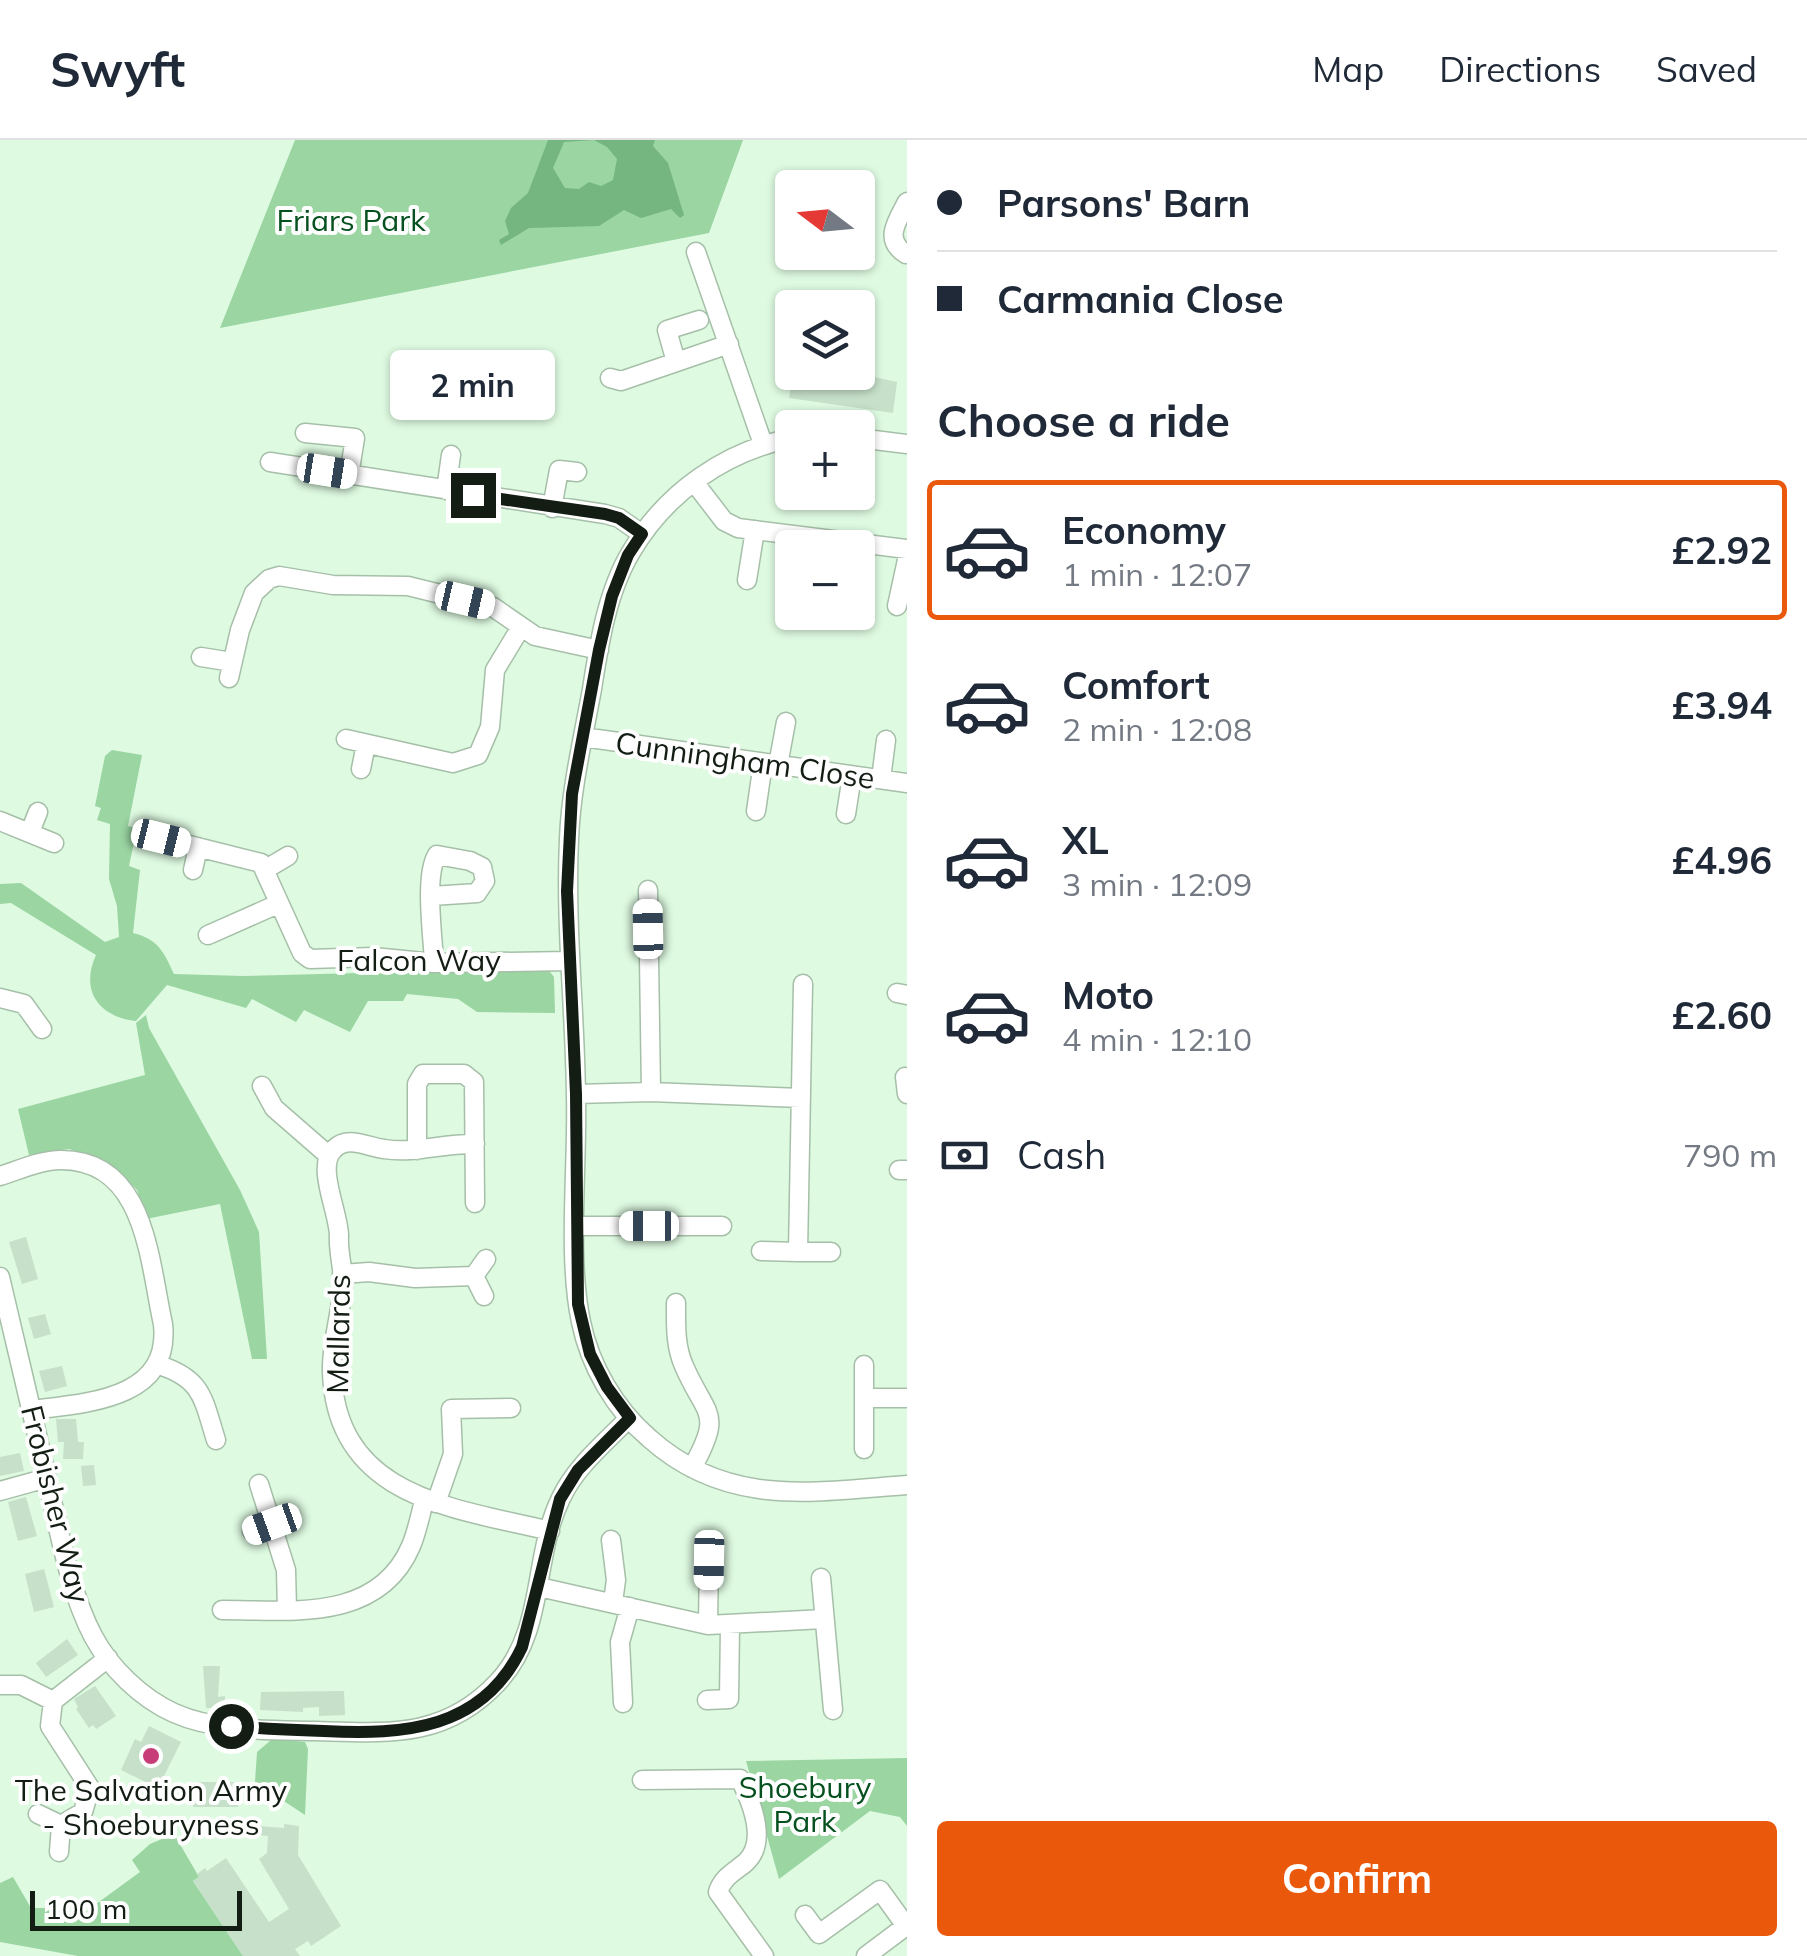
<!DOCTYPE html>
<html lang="en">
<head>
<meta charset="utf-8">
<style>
  :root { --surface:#fff; --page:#f6f6f7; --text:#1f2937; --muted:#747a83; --line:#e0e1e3; --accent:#ea580c }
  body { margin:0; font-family:Mulish,sans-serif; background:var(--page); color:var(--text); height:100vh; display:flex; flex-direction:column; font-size:38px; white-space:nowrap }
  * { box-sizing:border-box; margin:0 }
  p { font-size:32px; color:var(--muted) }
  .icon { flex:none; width:55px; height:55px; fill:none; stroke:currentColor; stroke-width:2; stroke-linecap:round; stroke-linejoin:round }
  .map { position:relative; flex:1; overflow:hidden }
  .panel { display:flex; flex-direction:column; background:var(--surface); width:900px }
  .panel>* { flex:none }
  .banner { display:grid; align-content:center; height:220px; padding:0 30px; background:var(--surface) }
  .needle { width:65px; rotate:286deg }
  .controls { position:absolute; left:775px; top:30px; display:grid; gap:20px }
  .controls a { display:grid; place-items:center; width:100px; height:100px; border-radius:10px; background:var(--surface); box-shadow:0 2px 8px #0004; font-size:50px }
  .scale { position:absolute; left:30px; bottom:25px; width:212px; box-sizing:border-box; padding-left:10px; border:5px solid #131d14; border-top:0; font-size:28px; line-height:35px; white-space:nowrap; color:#131d14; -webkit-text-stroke:8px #fefefe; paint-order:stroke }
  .end { position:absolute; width:45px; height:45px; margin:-22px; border:12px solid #131d14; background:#fff; box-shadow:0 0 0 5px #fff }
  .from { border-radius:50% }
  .bubble { position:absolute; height:70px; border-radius:10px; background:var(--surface); box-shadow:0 2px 8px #0004; font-size:32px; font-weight:700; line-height:70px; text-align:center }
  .car { position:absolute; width:30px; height:60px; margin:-30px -15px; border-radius:12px; box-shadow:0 0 8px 2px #0007; background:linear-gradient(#fff 24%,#345 0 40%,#fff 0 76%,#345 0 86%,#fff 0) }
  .banner b { display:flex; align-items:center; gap:35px; height:95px; font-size:38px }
  .banner b+b { border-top:2px solid var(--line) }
  .banner i { width:25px; height:25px; background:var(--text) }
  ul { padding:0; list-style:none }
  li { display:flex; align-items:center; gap:30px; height:140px; margin:0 20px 15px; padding:0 10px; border:5px solid transparent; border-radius:10px }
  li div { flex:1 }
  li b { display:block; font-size:38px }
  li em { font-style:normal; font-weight:700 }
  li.on { border-color:var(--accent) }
  li>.icon { width:90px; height:90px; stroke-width:1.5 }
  h2 { padding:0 30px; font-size:45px; line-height:120px }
  .pay { display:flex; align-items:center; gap:25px; height:110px; padding:0 30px; font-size:38px }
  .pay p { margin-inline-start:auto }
  .primary-button { display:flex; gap:20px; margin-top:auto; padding:20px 30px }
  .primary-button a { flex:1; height:115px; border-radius:10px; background:var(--accent); color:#fff; font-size:40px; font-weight:700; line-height:115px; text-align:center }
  header { display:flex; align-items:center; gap:60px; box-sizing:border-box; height:140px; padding:0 50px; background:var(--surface); border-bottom:2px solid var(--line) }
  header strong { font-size:48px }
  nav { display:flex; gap:55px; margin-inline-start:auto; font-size:35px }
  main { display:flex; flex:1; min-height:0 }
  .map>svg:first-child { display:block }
  .green { fill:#9ad5a2 }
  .water { fill:#75b57f; fill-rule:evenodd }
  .building { fill:#c6e0c9 }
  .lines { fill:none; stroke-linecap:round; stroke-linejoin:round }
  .minor-casing { stroke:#a6bfa8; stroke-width:21 }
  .minor { stroke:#fff; stroke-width:18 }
  .route { stroke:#131d14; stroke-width:12 }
  .poi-dot { fill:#c63d78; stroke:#fefefe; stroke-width:4 }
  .labels { text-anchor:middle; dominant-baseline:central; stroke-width:8; stroke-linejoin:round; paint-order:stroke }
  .park-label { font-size:30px; fill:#04501e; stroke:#fefefe }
  .street-label { font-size:30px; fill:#131d14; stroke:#fefefe }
  .poi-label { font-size:30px; fill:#131d14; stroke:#fefefe }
</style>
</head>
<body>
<header>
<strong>Swyft</strong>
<nav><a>Map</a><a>Directions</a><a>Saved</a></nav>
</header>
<main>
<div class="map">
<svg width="907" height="1816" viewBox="0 0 907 1816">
  <rect width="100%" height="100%" fill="#defae1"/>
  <path class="green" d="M 295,0 L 743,0 L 709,93 L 220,188 Z
    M 112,610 L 142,615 L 128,686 L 137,688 L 129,726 L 140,730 L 133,793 C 158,799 164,812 174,834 L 243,836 L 547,828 L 554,837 L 555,873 L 477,872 L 458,859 L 407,854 L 403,861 L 368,861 L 350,892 L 304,870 L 296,882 L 252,859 L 246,868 L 167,845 L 136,881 C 98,877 80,850 96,815 L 11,763 L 0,764 L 0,744 L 21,743 L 105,802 L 119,797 L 117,766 L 109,739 L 110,684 L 97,680 L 101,668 L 95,666 L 105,616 Z
    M 146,875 L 149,888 L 240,1050 L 259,1092 L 267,1219 L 252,1219 L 220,1064 L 146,1079 L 137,1050 L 116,1028 L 92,1016 L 69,1009 L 29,1015 L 18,969 L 145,935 L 136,883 Z
    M 279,1599 L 305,1602 L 308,1609 L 305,1675 L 255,1642 L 257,1612 L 271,1600 Z
    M 907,1618 L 907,1686 L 900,1677 L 870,1671 L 779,1739 L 746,1621 Z
    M 174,1694 L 199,1737 L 193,1741 L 243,1816 L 78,1816 L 0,1802 L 0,1743 L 13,1737 L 31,1768 L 57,1768 L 77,1778 L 140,1732 L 132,1720 L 150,1704 Z"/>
  <path class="water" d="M 548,0 L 655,0 L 653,6 L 668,23 L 684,75 L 680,78 L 671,69 L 641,78 L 624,70 L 599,86 L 529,88 L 501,105 L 499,100 L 509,94 L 505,81 L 511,68 L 528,53 ZM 594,0 L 607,7 L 617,19 L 613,40 L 601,46 L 589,42 L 579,49 L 565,48 L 553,28 L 564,2 Z"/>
  <path class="building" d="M 793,232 L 851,232 L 897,242 L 893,273 L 789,258 Z
    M 26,1097 L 38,1139 L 22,1144 L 9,1102 Z
    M 45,1174 L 51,1194 L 34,1199 L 28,1178 Z
    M 62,1226 L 67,1246 L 45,1252 L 39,1231 Z
    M 56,1279 L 76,1279 L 78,1302 L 84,1302 L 83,1319 L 63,1319 L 64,1302 L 58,1302 Z
    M 20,1313 L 24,1331 L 0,1336 L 0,1317 Z
    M 94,1325 L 96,1345 L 83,1346 L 81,1326 Z
    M 26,1357 L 37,1396 L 18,1401 L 8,1362 Z
    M 44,1429 L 54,1467 L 34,1472 L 25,1434 Z
    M 67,1499 L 78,1515 L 46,1537 L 36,1523 Z
    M 203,1526 L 220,1526 L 218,1557 L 225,1556 L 225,1568 L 206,1568 Z
    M 95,1546 L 116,1576 L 96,1589 L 93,1585 L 89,1588 L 76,1569 L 78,1567 L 74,1559 Z
    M 344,1551 L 345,1575 L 319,1576 L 319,1567 L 303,1568 L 303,1572 L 260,1570 L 261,1552 Z
    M 149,1586 L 181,1602 L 158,1648 L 121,1630 L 135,1599 L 141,1602 Z
    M 193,1642 L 238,1642 L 238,1667 L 193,1667 Z
    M 284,1684 L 299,1686 L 298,1715 L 341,1786 L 311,1806 L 308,1801 L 295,1809 L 300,1816 L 243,1816 L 193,1741 L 199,1737 L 197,1734 L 205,1728 L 207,1731 L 226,1718 L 269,1782 L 289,1769 L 259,1719 L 267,1713 L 268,1696 L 257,1695 L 258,1686 L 284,1688 Z"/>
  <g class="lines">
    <g class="minor-casing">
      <path id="minor" d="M 696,112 L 763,304
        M 906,114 C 883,100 897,81 907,62
        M 676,222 L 667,190 L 699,180
        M 610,238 L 621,241 L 729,204
        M 305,293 L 355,298 L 349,335
        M 792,298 C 726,311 666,352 631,412 C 607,452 599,504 592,549 C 583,599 571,648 569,699 C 565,785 575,870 576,956 C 578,1025 567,1116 581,1182 C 590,1226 615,1269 649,1298 C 727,1368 812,1352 907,1345
        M 858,298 L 907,304
        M 270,322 L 605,374 L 619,378 L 642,394
        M 694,342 L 724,381 L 738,388 L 907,409
        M 446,350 L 451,315
        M 552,368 L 559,330 L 577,332
        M 747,440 L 755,390
        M 897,466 L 907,420
        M 201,517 L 232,522
        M 229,538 L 240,490 L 254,453 L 269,439 L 279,436 L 333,445 L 408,446 L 493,467 L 535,496 L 599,510
        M 583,597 L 907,643
        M 346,599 L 453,623 L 478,615 L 490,587 L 495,530 L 521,487
        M 778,625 L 786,582
        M 361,629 L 366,604
        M 881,639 L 886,600
        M 756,671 L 763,623
        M 846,674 L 852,636
        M 0,681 L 54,703
        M 30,692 L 38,672
        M 161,698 L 261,723 L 302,813 L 310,819 L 373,817 L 434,823 L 569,821
        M 266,729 L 288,716
        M 193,730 L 198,707
        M 648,750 L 651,952
        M 432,756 L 477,753 L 485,741 L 482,727 L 470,721 L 437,715 C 424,736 433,796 434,823
        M 208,795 L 278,764
        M 803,844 L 798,1112 L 831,1112
        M 897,853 L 907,855
        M 0,858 L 24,864 L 42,889
        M 905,937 L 907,954
        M 262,946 L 274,968 L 328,1015
        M 576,954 L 651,952 L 801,958
        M 475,1004 C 444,1003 415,1014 384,1009 C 367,1007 348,995 334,1009 C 315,1026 339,1072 339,1096 C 338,1112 343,1127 343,1142 C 342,1173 331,1201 332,1232 C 336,1358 454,1368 550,1391
        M 417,1010 L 417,944 L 423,934 L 464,934 L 474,942 L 475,1063
        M 899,1030 L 907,1030
        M 0,1036 C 19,1030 41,1020 61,1020 C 146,1020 149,1121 163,1184 C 171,1259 88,1263 32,1270
        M 576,1086 L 722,1086
        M 761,1111 L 798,1112
        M 342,1134 L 369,1132 L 415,1138 L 474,1136 L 484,1156
        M 474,1136 L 486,1119
        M 0,1137 C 16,1206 33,1275 48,1344 C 60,1393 69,1450 93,1496 C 110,1528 141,1558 174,1573 C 217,1592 270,1590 316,1591 C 388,1593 445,1599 498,1542 C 546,1491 532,1417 561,1358 C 576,1326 605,1303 629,1278
        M 676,1163 C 676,1185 675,1206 684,1226 C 706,1277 724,1271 692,1328
        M 159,1225 C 203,1239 203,1259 216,1300
        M 864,1225 L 864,1309
        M 865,1258 L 907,1258
        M 259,1344 L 286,1430 L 287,1470
        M 0,1351 L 47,1338
        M 436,1363 L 453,1314 L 451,1269 L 511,1268
        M 252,1391 L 272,1384
        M 611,1400 L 616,1440 L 613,1462
        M 821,1438 L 833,1570
        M 539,1447 L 708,1485 L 824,1479
        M 222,1470 C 290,1470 378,1483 411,1406 C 417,1392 420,1376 424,1361
        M 708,1485 L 709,1420
        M 0,1545 L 21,1545 L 53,1561
        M 707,1560 L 729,1559 L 730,1486
        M 623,1563 L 620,1502 L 630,1467
        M 642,1640 L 740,1639 C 752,1663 768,1703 745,1723 C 734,1732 722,1738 718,1752 L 764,1816
        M 38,1674 L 61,1685
        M 59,1712 L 61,1685 L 83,1672 L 90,1648 L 50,1586 L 53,1561 L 108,1518
        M 805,1775 L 819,1794 L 880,1750 L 906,1786 L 866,1816"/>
    </g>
    <use href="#minor" class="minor"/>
  </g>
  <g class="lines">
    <path class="route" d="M 231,1586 C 262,1589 293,1590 324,1591 C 404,1595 483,1590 522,1507 L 560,1359 L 578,1330 L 630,1278 L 607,1247 L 590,1214 L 578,1164 L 576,954 L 567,751 L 572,654 L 599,510 L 612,456 L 628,415 L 642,394 L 619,378 L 605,374 L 473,355"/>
  </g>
  <circle class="poi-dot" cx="151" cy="1616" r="10"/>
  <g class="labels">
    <g class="park-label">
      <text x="351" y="80">Friars Park</text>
      <text x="805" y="1647">Shoebury<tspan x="805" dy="34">Park</tspan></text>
    </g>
    <g class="street-label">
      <text transform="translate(745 620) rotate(8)">Cunningham Close</text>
      <text x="419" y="820">Falcon Way</text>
      <text transform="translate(338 1194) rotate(-89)">Mallards</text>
      <text transform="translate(56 1364) rotate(76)">Frobisher Way</text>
    </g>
    <g class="poi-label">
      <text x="151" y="1650">The Salvation Army<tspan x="151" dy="34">- Shoeburyness</tspan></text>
    </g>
  </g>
</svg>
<div class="controls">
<a><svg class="needle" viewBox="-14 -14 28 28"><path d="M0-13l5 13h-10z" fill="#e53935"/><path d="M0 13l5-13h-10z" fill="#747a83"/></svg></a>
<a><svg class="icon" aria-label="layers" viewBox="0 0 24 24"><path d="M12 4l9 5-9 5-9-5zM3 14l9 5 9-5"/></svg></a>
<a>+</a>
<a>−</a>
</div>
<div class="scale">100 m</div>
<i class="end from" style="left:231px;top:1586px"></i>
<i class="end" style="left:473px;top:355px"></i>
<div class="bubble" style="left:390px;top:210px;width:165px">2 min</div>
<i class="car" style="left:327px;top:331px;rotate:99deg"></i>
<i class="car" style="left:465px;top:460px;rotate:103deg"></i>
<i class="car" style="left:161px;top:698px;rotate:104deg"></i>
<i class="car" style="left:648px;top:789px;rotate:359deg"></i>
<i class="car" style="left:649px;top:1086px;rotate:270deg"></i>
<i class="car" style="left:272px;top:1384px;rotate:250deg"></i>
<i class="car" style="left:709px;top:1420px;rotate:181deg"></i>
</div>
<section class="panel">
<div class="banner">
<b><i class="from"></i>Parsons' Barn</b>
<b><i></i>Carmania Close</b>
</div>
<h2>Choose a ride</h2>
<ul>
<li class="on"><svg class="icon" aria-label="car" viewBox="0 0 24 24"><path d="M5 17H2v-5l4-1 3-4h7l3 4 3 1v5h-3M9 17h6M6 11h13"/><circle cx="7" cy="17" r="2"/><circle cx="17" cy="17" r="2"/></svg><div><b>Economy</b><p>1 min · 12:07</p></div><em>£2.92</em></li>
<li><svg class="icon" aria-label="car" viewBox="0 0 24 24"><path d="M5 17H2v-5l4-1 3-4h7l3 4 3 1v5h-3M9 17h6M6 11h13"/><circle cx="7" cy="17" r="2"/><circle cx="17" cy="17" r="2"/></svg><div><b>Comfort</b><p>2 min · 12:08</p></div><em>£3.94</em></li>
<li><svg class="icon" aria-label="car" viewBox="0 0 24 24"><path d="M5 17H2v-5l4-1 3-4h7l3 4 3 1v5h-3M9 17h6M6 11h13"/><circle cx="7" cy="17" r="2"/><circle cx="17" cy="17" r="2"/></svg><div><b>XL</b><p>3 min · 12:09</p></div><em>£4.96</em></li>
<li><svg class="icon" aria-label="car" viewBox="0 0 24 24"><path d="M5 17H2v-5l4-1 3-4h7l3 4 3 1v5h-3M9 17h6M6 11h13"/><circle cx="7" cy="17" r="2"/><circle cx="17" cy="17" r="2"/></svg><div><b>Moto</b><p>4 min · 12:10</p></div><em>£2.60</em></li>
</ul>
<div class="pay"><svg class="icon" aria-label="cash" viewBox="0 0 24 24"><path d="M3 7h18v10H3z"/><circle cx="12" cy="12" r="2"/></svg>Cash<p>790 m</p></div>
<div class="primary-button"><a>Confirm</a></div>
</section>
</main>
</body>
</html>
